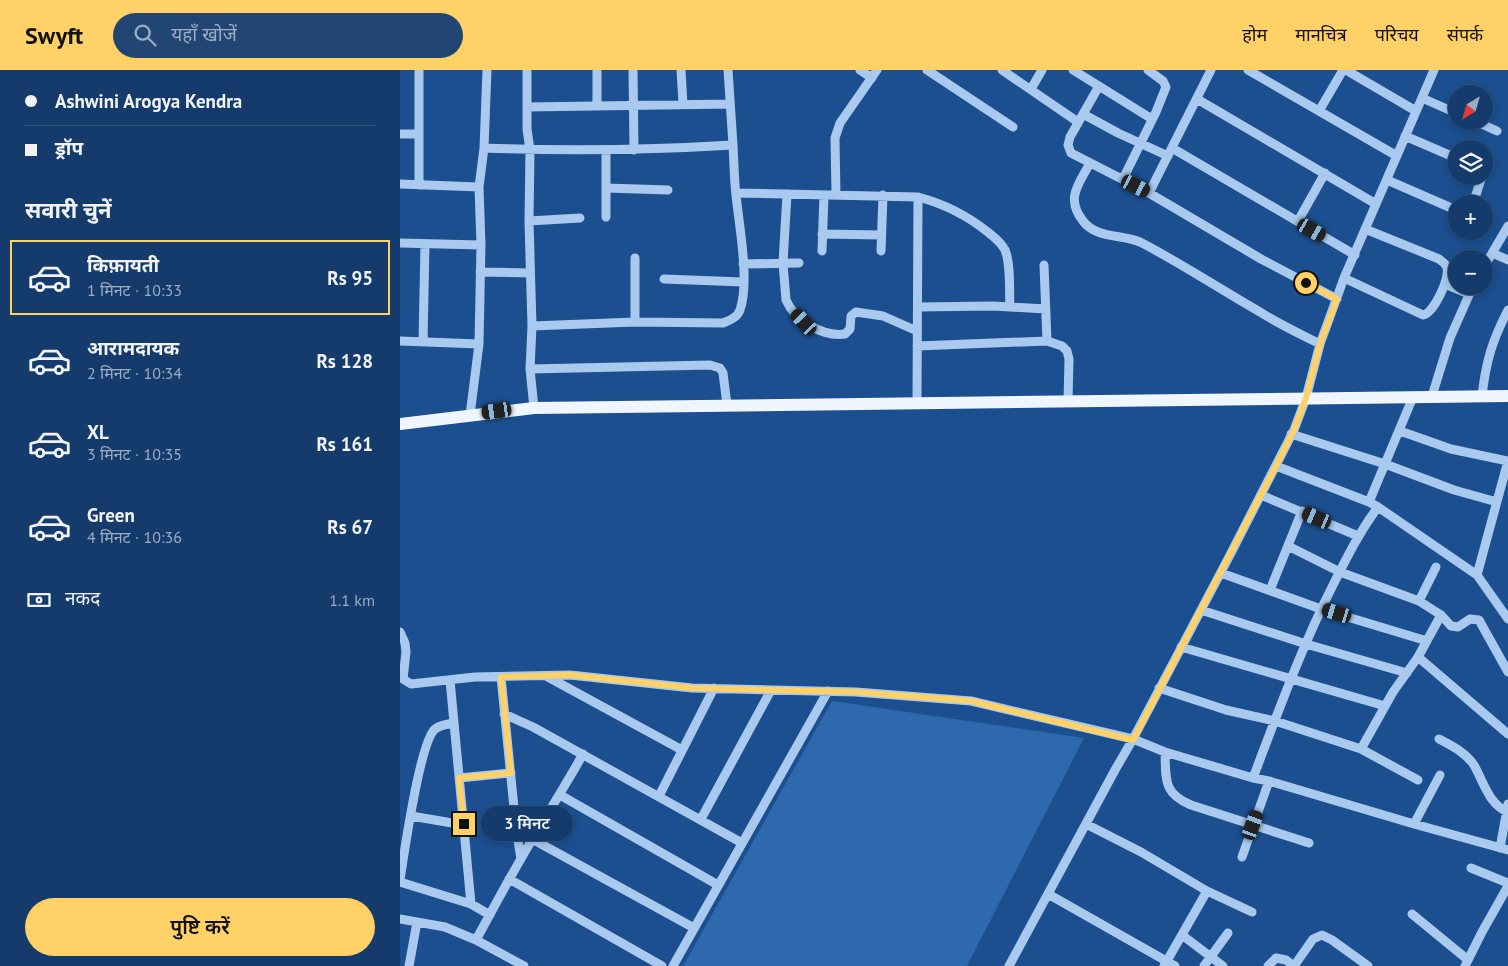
<!DOCTYPE html>
<html lang="hi">
<head>
<meta charset="utf-8">
<style>
  :root { --surface:#143b6b; --page:#214673; --text:#f1f3f6; --muted:#9dadc1; --line:#33557e; --accent:#ffd166 }
  body { margin:0; font-family:"PT Sans","Noto Sans Devanagari",sans-serif; background:var(--page); color:var(--text); height:100vh; display:flex; flex-direction:column; font-size:19px; white-space:nowrap }
  * { box-sizing:border-box; margin:0 }
  p { font-size:16px; color:var(--muted) }
  .icon { flex:none; width:28px; height:28px; fill:none; stroke:currentColor; stroke-width:2; stroke-linecap:round; stroke-linejoin:round }
  .map { position:relative; flex:1; overflow:hidden }
  .sheet { display:flex; flex-direction:column; background:var(--surface); width:400px }
  .sheet>* { flex:none }
  .guide { display:grid; align-content:center; height:110px; padding:0 25px; background:var(--surface) }
  .needle { width:32px; rotate:217deg }
  .fabs { position:absolute; left:1048px; top:15px; display:grid; gap:10px }
  .fabs a { display:grid; place-items:center; width:45px; height:45px; border-radius:50%; background:var(--surface); box-shadow:0 2px 8px #0003,0 0 0 1px var(--line); font-size:25px }
  .end { position:absolute; width:22px; height:22px; margin:-11px; border:6px solid #ffd166; background:#111; box-shadow:0 0 0 2px #111 }
  .from { border-radius:50% }
  .bubble { position:absolute; height:35px; border-radius:18px; background:var(--surface); box-shadow:0 2px 8px #0003,0 0 0 1px var(--line); font-size:16px; font-weight:600; line-height:35px; text-align:center }
  .car { position:absolute; width:15px; height:30px; margin:-15px -8px; border-radius:6px; box-shadow:0 0 4px 1px #0007; background:linear-gradient(#222 24%,#8ab4d8 0 40%,#222 0 76%,#8ab4d8 0 86%,#222 0) }
  .guide b { display:flex; align-items:center; gap:18px; height:48px; font-size:19px }
  .guide b+b { border-top:1px solid var(--line) }
  .guide i { width:12px; height:12px; background:var(--text) }
  ul { padding:0; list-style:none }
  li { display:flex; align-items:center; gap:15px; height:75px; margin:0 10px 8px; padding:0 15px; border:2px solid transparent; border-radius:0px }
  li div { flex:1 }
  li b { display:block; font-size:19px }
  li em { font-style:normal; font-weight:600 }
  li.active { border-color:var(--accent) }
  li>.icon { width:45px; height:45px; stroke-width:1.5 }
  h2 { padding:0 25px; font-size:22px; line-height:60px }
  .pay { display:flex; align-items:center; gap:12px; height:55px; padding:0 25px; font-size:19px }
  .pay p { margin-inline-start:auto }
  .action { display:flex; gap:10px; margin-top:auto; padding:10px 25px }
  .action a { flex:1; height:58px; border-radius:30px; background:var(--accent); color:#111; font-size:20px; font-weight:600; line-height:58px; text-align:center }
  header { display:flex; align-items:center; gap:30px; box-sizing:border-box; height:70px; padding:0 25px; background:var(--accent); color:#111 }
  header strong { font-size:24px }
  nav { display:flex; gap:28px; margin-inline-start:auto; font-size:18px }
  .search { width:350px; height:45px; background:var(--page); display:flex; align-items:center; gap:12px; box-sizing:border-box; padding:0 18px; border-radius:28px; color:var(--muted); font-size:19px }
  main { display:flex; flex:1; min-height:0 }
  .map>svg:first-child { display:block }
  .green { fill:#2e69ad }
  .lines { fill:none; stroke-linecap:round; stroke-linejoin:round }
  .minor { stroke:#a9c9ee; stroke-width:9 }
  .major { stroke:#f0f6ff; stroke-width:12 }
  .route { stroke:#ffd166; stroke-width:6 }
</style>
</head>
<body>
<header>
<strong>Swyft</strong>
<div class="search"><svg class="icon" aria-label="search" viewBox="0 0 24 24"><circle cx="10" cy="10" r="6"/><path d="M15 15l6 6"/></svg>यहाँ खोजें</div>
<nav><a>होम</a><a>मानचित्र</a><a>परिचय</a><a>संपर्क</a></nav>
</header>
<main>
<section class="sheet">
<div class="guide">
<b><i class="from"></i>Ashwini Arogya Kendra</b>
<b><i></i>ड्रॉप</b>
</div>
<h2>सवारी चुनें</h2>
<ul>
<li class="active"><svg class="icon" aria-label="car" viewBox="0 0 24 24"><path d="M5 17H2v-5l4-1 3-4h7l3 4 3 1v5h-3M9 17h6M6 11h13"/><circle cx="7" cy="17" r="2"/><circle cx="17" cy="17" r="2"/></svg><div><b>किफ़ायती</b><p>1 मिनट · 10:33</p></div><em>Rs 95</em></li>
<li><svg class="icon" aria-label="car" viewBox="0 0 24 24"><path d="M5 17H2v-5l4-1 3-4h7l3 4 3 1v5h-3M9 17h6M6 11h13"/><circle cx="7" cy="17" r="2"/><circle cx="17" cy="17" r="2"/></svg><div><b>आरामदायक</b><p>2 मिनट · 10:34</p></div><em>Rs 128</em></li>
<li><svg class="icon" aria-label="car" viewBox="0 0 24 24"><path d="M5 17H2v-5l4-1 3-4h7l3 4 3 1v5h-3M9 17h6M6 11h13"/><circle cx="7" cy="17" r="2"/><circle cx="17" cy="17" r="2"/></svg><div><b>XL</b><p>3 मिनट · 10:35</p></div><em>Rs 161</em></li>
<li><svg class="icon" aria-label="car" viewBox="0 0 24 24"><path d="M5 17H2v-5l4-1 3-4h7l3 4 3 1v5h-3M9 17h6M6 11h13"/><circle cx="7" cy="17" r="2"/><circle cx="17" cy="17" r="2"/></svg><div><b>Green</b><p>4 मिनट · 10:36</p></div><em>Rs 67</em></li>
</ul>
<div class="pay"><svg class="icon" aria-label="cash" viewBox="0 0 24 24"><path d="M3 7h18v10H3z"/><circle cx="12" cy="12" r="2"/></svg>नकद<p>1.1 km</p></div>
<div class="action"><a>पुष्टि करें</a></div>
</section>
<div class="map">
<svg width="1108" height="896" viewBox="0 0 1108 896">
  <rect width="100%" height="100%" fill="#1b4f8f"/>
  <path class="green" d="M 432,631 L 684,668 L 567,896 L 283,896 Z"/>
  <g class="lines">
    <path class="minor" d="M 127,0 L 127,59 L 130,80 L 129,151 L 132,256 L 130,299 L 134,338
      M 197,0 L 197,36
      M 233,0 L 234,80
      M 281,0 L 283,34
      M 460,0 L 472,8
      M 527,0 L 613,57
      M 602,0 L 678,52
      M 673,0 L 752,49
      M 848,0 L 997,86
      M 946,0 L 1016,41
      M 699,16 L 670,67 L 668,75 L 671,83 L 749,123 L 861,189 L 937,229
      M 631,19 L 642,0
      M 1022,28 L 1056,43
      M 797,29 L 976,134
      M 127,37 L 330,34
      M 919,41 L 943,0
      M 683,44 L 718,63 L 768,86
      M 1075,51 L 1097,61
      M 0,64 L 19,64
      M 1005,66 L 1056,88
      M 84,78 C 167,81 250,80 333,75 L 328,0
      M 772,78 L 955,185
      M 206,80 L 206,147
      M 690,93 C 679,114 665,128 683,151 C 696,169 724,164 742,173 C 782,194 820,219 860,242 C 879,254 900,264 920,274
      M 723,109 L 756,42 L 766,17 L 763,11 L 748,0
      M 987,110 L 1056,140
      M 0,114 L 79,117
      M 19,115 L 19,0
      M 206,118 L 268,120
      M 336,123 L 518,127 L 517,332
      M 749,123 L 811,0
      M 387,124 L 383,193 L 386,230 C 395,251 423,267 445,264 L 450,259 L 451,246 L 456,242 L 483,246 L 517,261
      M 436,125 L 435,68 L 440,53 L 477,0
      M 518,127 C 545,134 568,146 589,163 C 595,168 601,172 605,180 C 611,194 609,221 610,237
      M 1073,134 L 1082,106
      M 129,151 L 180,148
      M 898,151 L 925,103
      M 1084,151 L 1088,153
      M 422,164 L 481,165
      M 0,173 L 81,175 L 79,117 L 84,78 L 87,0
      M 422,181 L 424,125
      M 481,181 L 483,125
      M 1092,183 L 1108,190
      M 235,188 L 235,252
      M 343,194 L 399,193
      M 644,195 L 647,271
      M 1084,197 L 1108,156
      M 80,202 L 130,203
      M 944,208 L 1023,245 C 1034,243 1050,208 1047,198 C 1046,193 1042,192 1039,189 L 965,159
      M 264,209 L 343,212
      M 1045,214 L 1069,224
      M 518,237 L 593,236 L 646,239
      M 132,256 L 235,252 L 323,253 C 330,250 337,248 340,240 C 350,212 339,155 336,125 C 334,108 334,92 333,75
      M 0,271 L 79,274
      M 23,272 L 25,174
      M 517,276 L 647,271 L 662,276 L 667,281 L 669,289 L 668,331
      M 130,299 L 310,295 L 320,298 L 323,303 L 327,335
      M 1032,326 L 1050,268 L 1073,216
      M 1082,326 C 1086,291 1092,271 1108,240
      M 70,345 L 79,274 L 81,175
      M 1000,361 L 1051,379 L 1108,391
      M 891,364 L 985,394 L 1054,420 L 1097,432
      M 876,396 L 969,432 L 978,437 L 1077,505 L 1108,549
      M 861,425 L 958,466
      M 969,432 L 1013,327
      M 888,476 L 940,502 L 1019,531 L 1041,545 L 1051,556 L 1058,557 L 1070,549 L 1079,550 L 1108,602
      M 821,503 L 921,539 L 1027,571
      M 1077,505 L 1108,391
      M 870,520 L 902,441
      M 1019,531 L 1036,497
      M 801,540 L 906,574 L 1007,603
      M 0,562 L 5,573 L 6,582 L 3,609 L 11,614 L 75,607 L 170,605 L 292,618 L 456,622 L 571,631 L 733,669 L 765,682 L 853,708 L 869,711 L 1014,754 L 1108,780
      M 781,577 L 985,636
      M 1018,587 L 1108,664
      M 146,606 L 282,680
      M 101,607 L 116,758 L 121,789
      M 50,610 L 71,834
      M 759,618 L 826,640 L 875,651 L 961,679 L 1018,710
      M 104,644 L 133,657 L 342,773
      M 1039,669 C 1052,676 1065,682 1074,695 C 1083,711 1089,735 1108,742
      M 961,679 L 993,622 L 1018,587 L 1041,545
      M 765,682 C 766,710 763,723 791,735 L 909,773
      M 59,708 L 111,703
      M 853,708 C 878,642 902,576 934,513 C 947,487 960,461 978,437
      M 160,725 L 318,815
      M 259,726 L 314,618
      M 11,746 L 64,755
      M 301,749 L 371,620
      M 686,754 L 741,782 L 807,821 L 852,842
      M 1014,754 L 1040,705
      M 132,769 L 294,858
      M 1100,778 L 1108,734
      M 842,787 L 869,711
      M 1071,798 L 1108,813
      M 109,809 L 262,896
      M 0,810 C 4,784 20,672 35,659 C 40,655 48,654 54,653
      M 0,812 L 71,834 L 90,845
      M 648,824 L 775,896
      M 1012,844 L 1068,890
      M 0,849 L 45,857 L 76,870 L 124,896
      M 782,865 L 823,896
      M 76,870 C 94,837 112,803 132,770 C 149,741 167,713 183,684
      M 9,896 L 17,852
      M 273,896 L 428,621
      M 609,896 L 715,700 L 733,669 L 830,485 L 894,360 L 906,328 L 920,274 L 944,208 L 1034,0
      M 764,896 L 807,821
      M 804,896 L 828,863
      M 868,896 L 876,888 L 886,890 L 894,896
      M 894,896 L 913,869 L 922,865 L 932,870 L 968,896
      M 1065,896 L 1082,862 L 1108,816"/>
    <path class="major" d="M 0,354 L 134,338 L 1108,326"/>
  </g>
  <g class="lines">
    <path class="route" d="M 64,754 L 59,708 L 111,703 L 101,607 L 170,605 L 292,618 L 456,622 L 571,631 L 733,670 L 876,396 L 894,360 L 906,328 L 920,274 L 937,229 L 906,213"/>
  </g>
</svg>
<div class="fabs">
<a><svg class="needle" viewBox="-14 -14 28 28"><path d="M0-13l5 13h-10z" fill="#e53935"/><path d="M0 13l5-13h-10z" fill="#9dadc1"/></svg></a>
<a><svg class="icon" aria-label="layers" viewBox="0 0 24 24"><path d="M12 4l9 5-9 5-9-5zM3 14l9 5 9-5"/></svg></a>
<a>+</a>
<a>−</a>
</div>
<i class="end from" style="left:906px;top:213px"></i>
<i class="end" style="left:64px;top:754px"></i>
<div class="bubble" style="left:81px;top:736px;width:92px">3 मिनट</div>
<i class="car" style="left:736px;top:116px;rotate:117deg"></i>
<i class="car" style="left:912px;top:160px;rotate:120deg"></i>
<i class="car" style="left:404px;top:252px;rotate:317deg"></i>
<i class="car" style="left:97px;top:341px;rotate:262deg"></i>
<i class="car" style="left:917px;top:448px;rotate:293deg"></i>
<i class="car" style="left:937px;top:543px;rotate:287deg"></i>
<i class="car" style="left:853px;top:755px;rotate:20deg"></i>
</div>
</main>
</body>
</html>
